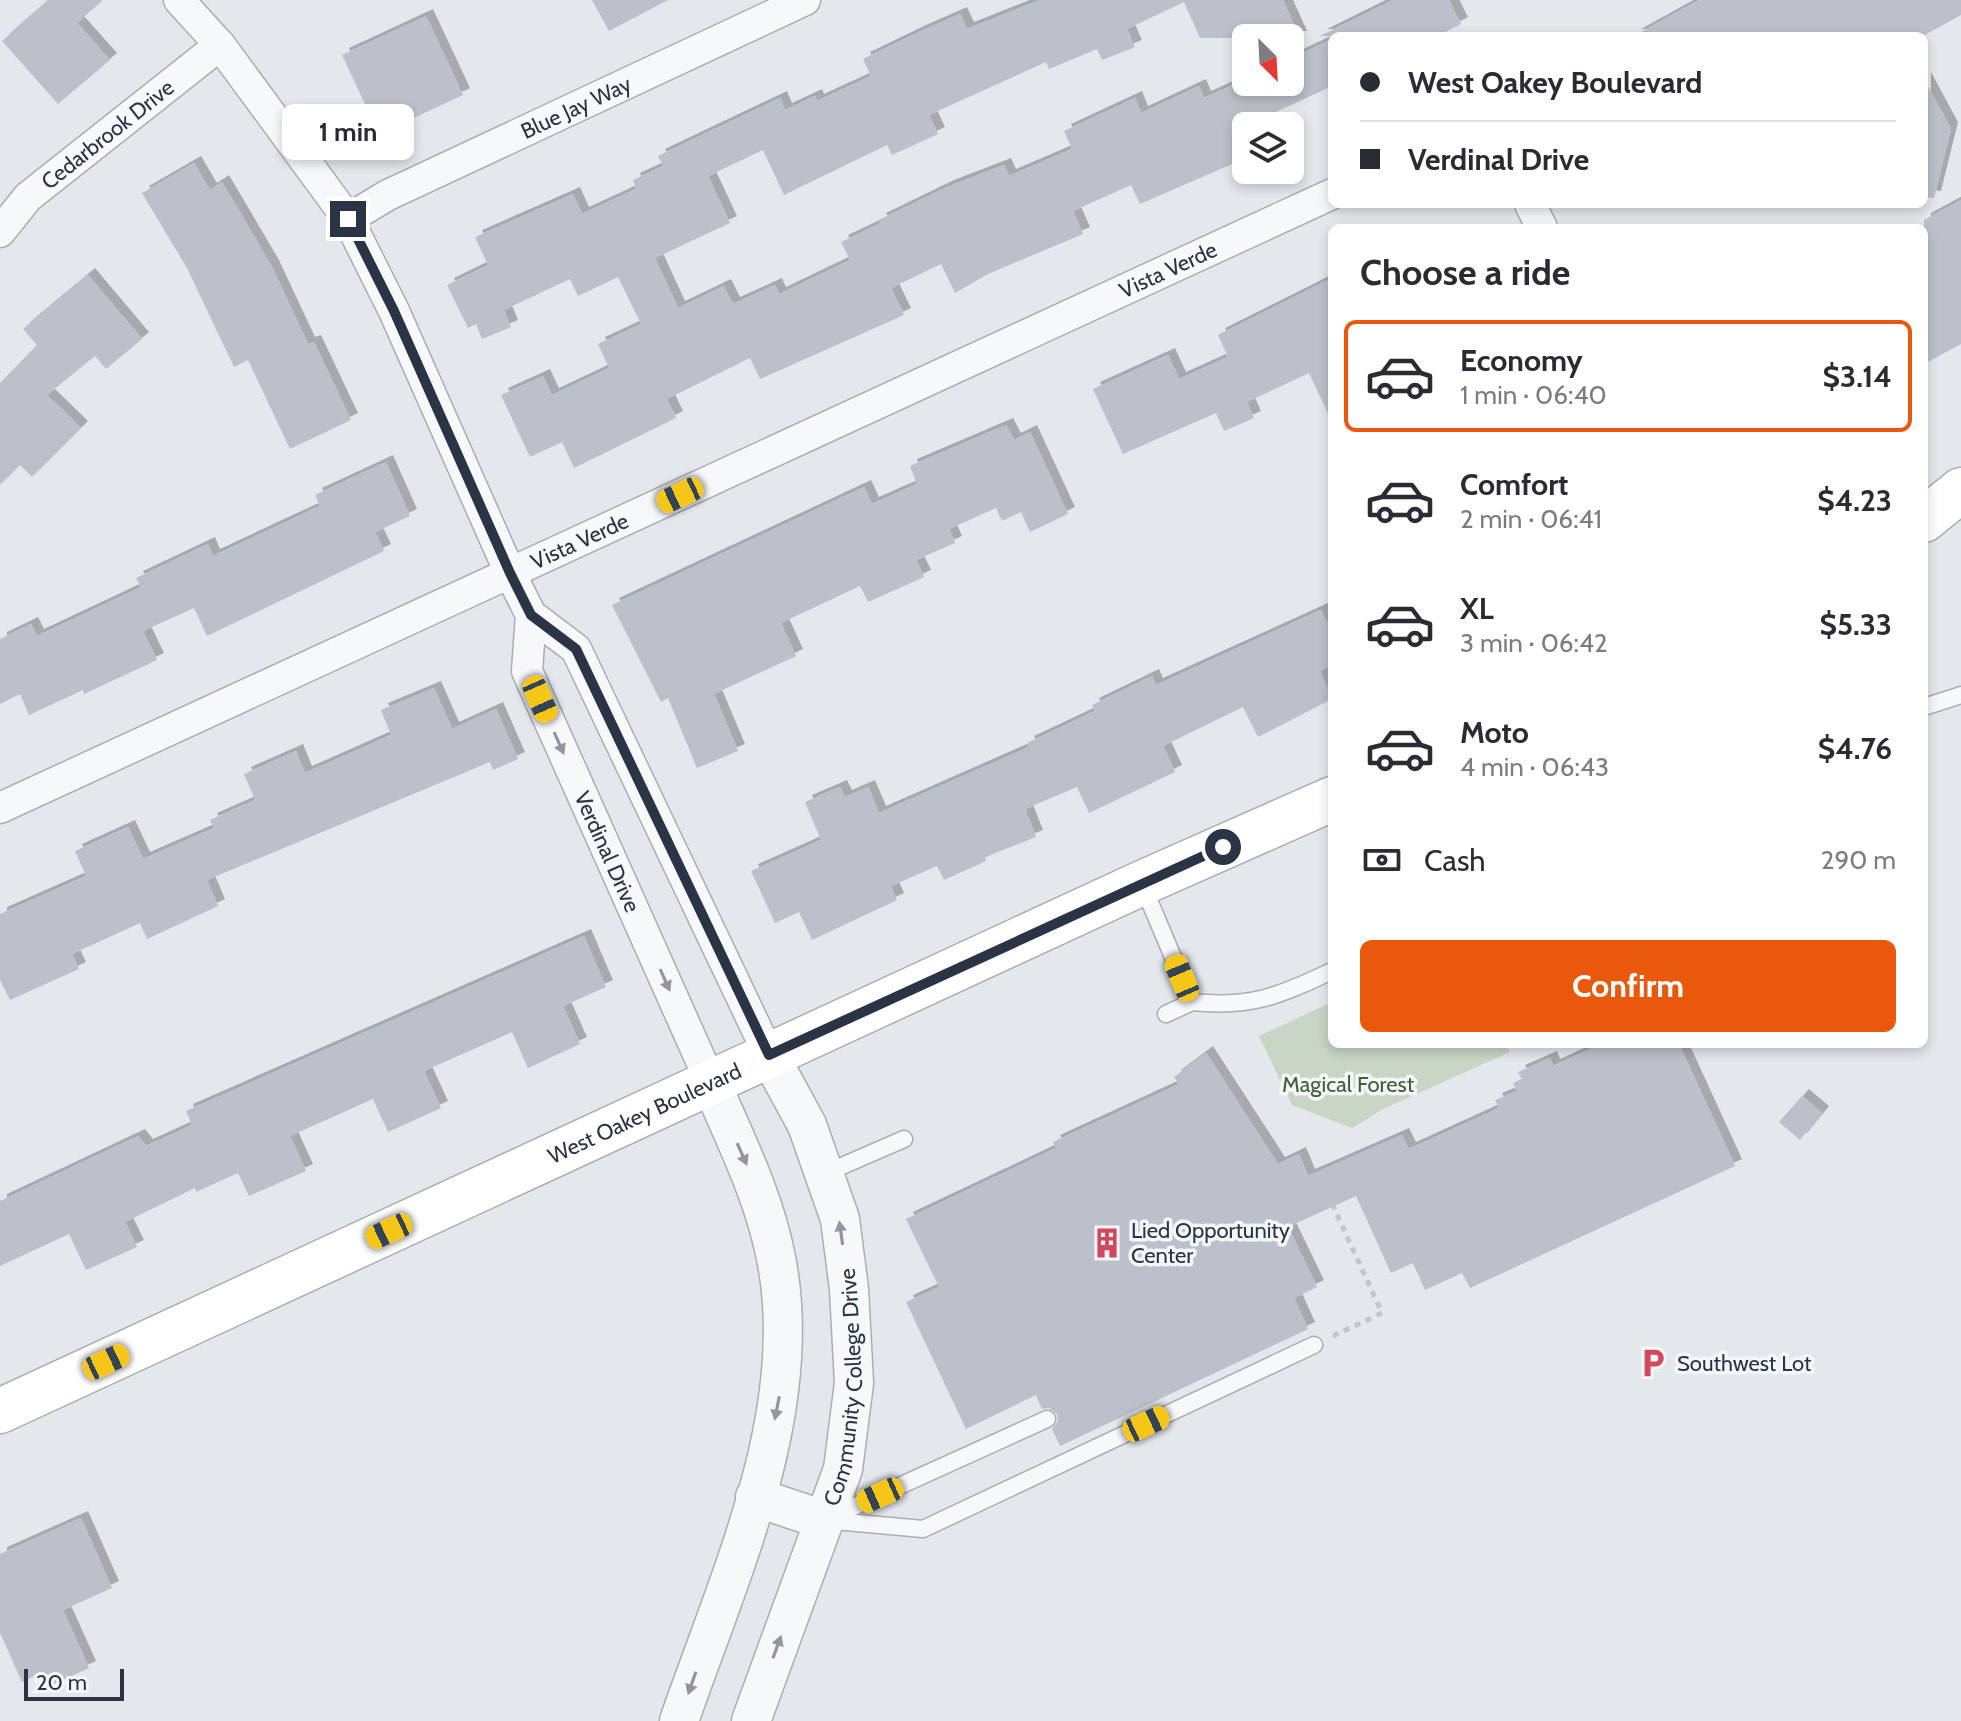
<!DOCTYPE html>
<html lang="en">
<head>
<meta charset="utf-8">
<style>
  :root { --surface:#fff; --page:#f2f2f3; --text:#2b2b33; --muted:#7c7c81; --line:#e1e1e2; --accent:#ea580c }
  body { margin:0; font-family:Cabin,sans-serif; background:var(--page); color:var(--text); height:100vh; display:flex; flex-direction:column; font-size:30px; white-space:nowrap }
  * { box-sizing:border-box; margin:0 }
  p { font-size:26px; color:var(--muted) }
  .icon { flex:none; width:44px; height:44px; fill:none; stroke:currentColor; stroke-width:2; stroke-linecap:round; stroke-linejoin:round }
  .map { position:relative; flex:1; overflow:hidden }
  .drawer { position:absolute; left:1328px; top:224px; width:600px; height:824px; display:flex; flex-direction:column; background:var(--surface); border-radius:12px; box-shadow:0 4px 12px #0003 }
  .drawer>* { flex:none }
  .banner { position:absolute; left:1328px; top:32px; width:600px; height:176px; border-radius:12px; box-shadow:0 4px 12px #0003; display:grid; align-content:center; height:176px; padding:0 32px; background:var(--surface) }
  .needle { width:52px; rotate:156deg }
  .controls { position:absolute; left:1232px; top:24px; display:grid; gap:16px }
  .controls a { display:grid; place-items:center; width:72px; height:72px; border-radius:12px; background:var(--surface); box-shadow:0 4px 12px #0003; font-size:40px }
  .scale { position:absolute; left:24px; bottom:20px; width:100px; box-sizing:border-box; padding-left:8px; border:4px solid #2b3445; border-top:0; font-size:22px; line-height:28px; white-space:nowrap; color:#2b3445; -webkit-text-stroke:6px #f4f6f9; paint-order:stroke }
  .end { position:absolute; width:36px; height:36px; margin:-18px; border:10px solid #2b3445; background:#fff; box-shadow:0 0 0 4px #fff }
  .from { border-radius:50% }
  .bubble { position:absolute; height:56px; border-radius:12px; background:var(--surface); box-shadow:0 4px 12px #0003; font-size:26px; font-weight:800; line-height:56px; text-align:center }
  .car { position:absolute; width:24px; height:48px; margin:-24px -12px; border-radius:10px; box-shadow:0 0 6px 2px #0007; background:linear-gradient(#f5c518 24%,#345 0 40%,#f5c518 0 76%,#345 0 86%,#f5c518 0) }
  .banner b { display:flex; align-items:center; gap:28px; height:76px; font-size:30px }
  .banner b+b { border-top:2px solid var(--line) }
  .banner i { width:20px; height:20px; background:var(--text) }
  ul { padding:0; list-style:none }
  li { display:flex; align-items:center; gap:24px; height:112px; margin:0 16px 12px; padding:0 16px; border:4px solid transparent; border-radius:12px }
  li div { flex:1 }
  li b { display:block; font-size:30px }
  li em { font-style:normal; font-weight:800 }
  li.on { border-color:var(--accent) }
  li>.icon { width:72px; height:72px; stroke-width:1.5 }
  h2 { padding:0 32px; font-size:36px; line-height:96px }
  .pay { display:flex; align-items:center; gap:20px; height:88px; padding:0 32px; font-size:30px }
  .pay p { margin-inline-start:auto }
  .button { display:flex; gap:16px; margin-top:auto; padding:16px 32px }
  .button a { flex:1; height:92px; border-radius:12px; background:var(--accent); color:#fff; font-size:32px; font-weight:800; line-height:92px; text-align:center }
  .map>svg:first-child { display:block }
  .green { fill:#c9d6c5 }
  .building { fill:#bbc0ca; filter:url(#shadow) }
  .lines { fill:none; stroke-linecap:round; stroke-linejoin:round }
  .service-casing { stroke:#a9aeb7; stroke-width:19 }
  .minor-casing { stroke:#a9aeb7; stroke-width:33 }
  .tertiary-casing { stroke:#a9aeb7; stroke-width:41 }
  .secondary-casing { stroke:#a9aeb7; stroke-width:47 }
  .path { stroke:#c2c5cb; stroke-width:5; stroke-dasharray:6 6; stroke-linecap:butt }
  .service { stroke:#f7f8fa; stroke-width:16 }
  .minor { stroke:#f7f8fa; stroke-width:30 }
  .tertiary { stroke:#f7f8fa; stroke-width:38 }
  .secondary { stroke:#fff; stroke-width:44 }
  .oneway { fill:#9196a0 }
  .route { stroke:#2b3445; stroke-width:10 }
  .labels { text-anchor:middle; dominant-baseline:central; stroke-width:7; stroke-linejoin:round; paint-order:stroke }
  .street-label { font-size:22px; fill:#2b3445; stroke:#f4f6f9 }
  .park-label { font-size:22px; fill:#3f6138; stroke:#f4f6f9 }
  .poi-label { font-size:22px; fill:#2b3445; stroke:#f4f6f9; text-anchor:start }
</style>
</head>
<body>
<div class="map">
<svg width="1961" height="1721" viewBox="0 0 1961 1721">
  <defs>
    <filter id="shadow"><feDropShadow dx="7" dy="-7" stdDeviation="0" flood-color="#0004"/></filter>
  </defs>
  <rect width="100%" height="100%" fill="#e4e7ec"/>
  <path class="green" d="M 1332,1002 L 1332,1044 L 1506,1044 L 1510,1052 L 1383,1109 L 1352,1128 L 1292,1105 L 1259,1036 Z"/>
  <path class="building" d="M 49,0 L 103,0 L 77,23 L 110,60 L 58,104 L 2,41 Z
    M 592,0 L 668,0 L 609,31 Z
    M 1040,0 L 1283,0 L 1300,38 L 1200,38 L 1184,2 L 1127,29 L 1135,47 L 1102,60 L 1097,49 L 1049,69 L 1046,62 L 929,115 L 938,134 L 892,155 L 887,145 L 784,195 L 763,150 L 708,176 L 730,223 L 655,258 L 678,308 L 724,286 L 733,304 L 775,285 L 779,294 L 850,260 L 841,242 L 881,223 L 879,220 L 947,187 L 1004,165 L 1009,176 L 1072,149 L 1064,131 L 1135,98 L 1141,113 L 1199,86 L 1204,98 L 1246,79 L 1246,82 L 1290,82 L 1290,59 L 1332,39 L 1332,86 L 1263,118 L 1267,126 L 1246,126 L 1246,158 L 1140,204 L 1131,185 L 1073,211 L 1083,234 L 988,274 L 955,293 L 941,264 L 891,288 L 904,315 L 760,379 L 750,358 L 667,399 L 676,418 L 574,468 L 562,442 L 530,457 L 501,395 L 543,376 L 552,395 L 609,368 L 598,344 L 641,324 L 618,277 L 578,296 L 570,279 L 504,310 L 511,327 L 482,339 L 476,324 L 468,328 L 447,285 L 488,265 L 475,237 L 573,194 L 582,214 L 636,189 L 633,180 L 663,166 L 658,156 L 780,98 L 785,110 L 815,96 L 817,101 L 871,76 L 863,59 L 919,32 L 960,14 L 967,29 Z
    M 1393,0 L 1449,0 L 1461,24 L 1438,36 L 1320,36 Z
    M 1699,0 L 1961,0 L 1961,15 L 1923,36 L 1634,36 Z
    M 426,16 L 463,95 L 379,134 L 342,55 Z
    M 1924,79 L 1951,129 L 1934,198 L 1924,197 Z
    M 194,163 L 210,190 L 222,182 L 272,267 L 308,344 L 314,342 L 351,420 L 290,449 L 248,360 L 234,367 L 187,268 L 142,193 Z
    M 1961,200 L 1961,344 L 1924,364 L 1924,220 Z
    M 88,275 L 142,339 L 106,369 L 95,356 L 47,395 L 81,428 L 32,477 L 20,465 L 0,485 L 0,383 L 37,345 L 23,329 Z
    M 1332,278 L 1332,422 L 1309,373 L 1247,402 L 1254,418 L 1224,431 L 1216,413 L 1123,454 L 1093,389 L 1168,355 L 1179,379 L 1228,357 L 1218,335 Z
    M 1006,425 L 1014,440 L 1030,432 L 1068,514 L 1030,532 L 1021,512 L 1002,521 L 996,508 L 949,529 L 955,543 L 916,560 L 924,577 L 868,602 L 860,586 L 781,623 L 796,656 L 714,694 L 738,751 L 697,768 L 668,698 L 661,702 L 612,605 L 864,487 L 872,504 L 917,484 L 910,466 Z
    M 386,462 L 410,516 L 375,532 L 384,551 L 207,636 L 194,608 L 143,631 L 157,660 L 84,694 L 83,690 L 29,715 L 20,694 L 0,704 L 0,639 L 31,624 L 37,636 L 141,587 L 136,578 L 208,544 L 213,556 L 320,506 L 315,495 Z
    M 1321,610 L 1332,633 L 1332,665 L 1320,671 L 1332,699 L 1258,737 L 1243,707 L 1163,746 L 1175,772 L 1089,813 L 1077,787 L 1025,809 L 1036,837 L 985,857 L 986,861 L 944,880 L 937,866 L 891,886 L 897,900 L 812,940 L 799,912 L 775,923 L 751,871 L 821,840 L 805,802 L 840,787 L 845,797 L 868,787 L 879,813 L 1029,747 L 1027,743 L 1095,711 L 1092,705 L 1152,676 L 1156,685 Z
    M 434,688 L 452,729 L 496,709 L 518,759 L 493,770 L 490,762 L 207,880 L 218,906 L 147,939 L 140,923 L 72,954 L 79,969 L 10,1000 L 0,980 L 0,914 L 86,876 L 75,851 L 128,827 L 143,859 L 214,828 L 210,820 L 255,800 L 244,774 L 296,751 L 305,773 L 391,735 L 381,710 Z
    M 584,936 L 606,987 L 563,1006 L 580,1044 L 528,1068 L 512,1032 L 424,1071 L 441,1108 L 388,1132 L 373,1099 L 290,1136 L 306,1171 L 249,1196 L 238,1173 L 196,1192 L 195,1188 L 125,1222 L 137,1247 L 86,1270 L 69,1234 L 0,1266 L 0,1201 L 138,1136 L 146,1146 L 192,1125 L 186,1111 Z
    M 1601,1044 L 1679,1044 L 1735,1166 L 1470,1288 L 1462,1273 L 1425,1290 L 1413,1263 L 1391,1273 L 1356,1196 L 1288,1227 L 1317,1287 L 1294,1298 L 1308,1329 L 1060,1446 L 1052,1429 L 1058,1421 L 1057,1414 L 1049,1408 L 1042,1409 L 1036,1395 L 966,1429 L 906,1302 L 939,1287 L 906,1219 L 1056,1148 L 1053,1142 L 1179,1084 L 1174,1077 L 1206,1053 L 1278,1164 L 1299,1154 L 1308,1176 L 1402,1135 L 1409,1149 L 1499,1108 L 1495,1100 L 1517,1091 L 1513,1083 L 1522,1079 L 1518,1072 L 1550,1058 L 1553,1066 Z
    M 1802,1096 L 1822,1113 L 1800,1140 L 1779,1122 Z
    M 81,1518 L 112,1588 L 63,1610 L 89,1668 L 45,1688 L 39,1674 L 22,1682 L 0,1633 L 0,1554 Z"/>
  <g class="lines">
    <g class="service-casing">
      <path id="service" d="M 1924,707 L 1961,695
        M 1143,886 L 1192,1002 L 1166,1014
        M 1192,1002 C 1252,1008 1278,996 1332,971
        M 826,1173 L 904,1139
        M 829,1518 L 1047,1419
        M 824,1520 L 923,1529 L 1314,1345"/>
    </g>
    <g class="minor-casing">
      <g id="minor">
        <path d="M 179,0 L 220,45 L 348,219 L 394,311 L 510,573 L 531,615 L 576,649 L 769,1055"/>
        <path d="M 1530,204 L 1542,228"/>
        <path id="s1" d="M 348,219 L 388,195 L 805,0"/>
        <path id="s2" d="M 0,232 L 28,197 L 220,45"/>
        <path id="s3" d="M 531,615 L 527,671 L 711,1083"/>
        <path id="s4" d="M 0,808 L 1332,194"/>
      </g>
    </g>
    <g class="tertiary-casing">
      <g id="tertiary">
        <path d="M 755,1497 L 824,1520"/>
        <path d="M 679,1721 C 728,1579 807,1411 776,1258 C 764,1196 736,1141 711,1083"/>
        <path id="s5" d="M 751,1721 L 843,1469 L 854,1383 L 849,1289 L 840,1219 L 807,1125 L 769,1055"/>
      </g>
    </g>
    <g class="secondary-casing">
      <g id="secondary">
        <path d="M 1924,520 L 1961,490"/>
        <path id="s6" d="M 0,1411 L 1142,883 L 1332,799"/>
      </g>
    </g>
    <path class="path" d="M 1333,1336 L 1382,1313 L 1333,1206"/>
    <use href="#service" class="service"/>
    <use href="#minor" class="minor"/>
    <use href="#tertiary" class="tertiary"/>
    <use href="#secondary" class="secondary"/>
  </g>
  <defs><path id="oneway-solid" d="M-6-.8H1V-3.2L6.5 0L1 3.2V.8H-6Z" transform="scale(2)"/></defs>
  <g class="oneway">
    <use href="#oneway-solid" transform="translate(559 743) rotate(66)"/>
    <use href="#oneway-solid" transform="translate(665 980) rotate(66)"/>
    <use href="#oneway-solid" transform="translate(742 1154) rotate(66)"/>
    <use href="#oneway-solid" transform="translate(841 1233) rotate(-98)"/>
    <use href="#oneway-solid" transform="translate(777 1408) rotate(101)"/>
    <use href="#oneway-solid" transform="translate(777 1647) rotate(-70)"/>
    <use href="#oneway-solid" transform="translate(692 1683) rotate(109)"/>
  </g>
  <g class="lines">
    <path class="route" d="M 348,219 L 394,311 L 510,573 L 531,615 L 576,649 L 769,1055 L 1223,847"/>
  </g>
  <defs>
    <g id="building-bare" transform="scale(2.4)"><path d="M-4-6H4V6H1V3H-1V6H-4ZM-2.5-4.3h1.7v1.8h-1.7ZM.8-4.3h1.7v1.8H.8ZM-2.5-1h1.7V.8h-1.7ZM.8-1h1.7V.8H.8Z" fill="#d1495b" stroke="#f4f6f9" stroke-width="2.5" paint-order="stroke"/></g>
    <g id="parking-bare" transform="scale(2.4)"><path d="M-3.5-5.5H1a3.5 3.5 0 0 1 0 7H-1V5.5H-3.5ZM-1-3.4V-.6H.8a1.4 1.4 0 0 0 0-2.8Z" fill="#d1495b" stroke="#f4f6f9" stroke-width="2.5" paint-order="stroke"/></g>
  </defs>
  <g fill-rule="evenodd">
    <use href="#building-bare" x="1107" y="1243"/>
    <use href="#parking-bare" x="1653" y="1363"/>
  </g>
  <g class="labels">
    <g class="street-label">
      <text stroke="none"><textPath href="#s1" startOffset="254">Blue Jay Way</textPath></text>
      <text stroke="none"><textPath href="#s2" startOffset="146">Cedarbrook Drive</textPath></text>
      <text stroke="none"><textPath href="#s4" startOffset="1286">Vista Verde</textPath></text>
      <text stroke="none"><textPath href="#s4" startOffset="638">Vista Verde</textPath></text>
      <text stroke="none"><textPath href="#s3" startOffset="254">Verdinal Drive</textPath></text>
      <text stroke="none"><textPath href="#s6" startOffset="710">West Oakey Boulevard</textPath></text>
      <text stroke="none"><textPath href="#s5" startOffset="350">Community College Drive</textPath></text>
    </g>
    <g class="park-label">
      <text x="1348" y="1084">Magical Forest</text>
    </g>
    <g class="poi-label">
      <text x="1131" y="1230">Lied Opportunity<tspan x="1131" dy="25">Center</tspan></text>
      <text x="1677" y="1363">Southwest Lot</text>
    </g>
  </g>
</svg>
<div class="controls">
<a><svg class="needle" viewBox="-14 -14 28 28"><path d="M0-13l5 13h-10z" fill="#e53935"/><path d="M0 13l5-13h-10z" fill="#7c7c81"/></svg></a>
<a><svg class="icon" aria-label="layers" viewBox="0 0 24 24"><path d="M12 4l9 5-9 5-9-5zM3 14l9 5 9-5"/></svg></a>
</div>
<div class="scale">20 m</div>
<i class="end from" style="left:1223px;top:847px"></i>
<i class="end" style="left:348px;top:219px"></i>
<div class="bubble" style="left:282px;top:104px;width:132px">1 min</div>
<i class="car" style="left:680px;top:495px;rotate:245deg"></i>
<i class="car" style="left:540px;top:699px;rotate:156deg"></i>
<i class="car" style="left:1182px;top:978px;rotate:337deg"></i>
<i class="car" style="left:389px;top:1231px;rotate:245deg"></i>
<i class="car" style="left:106px;top:1362px;rotate:65deg"></i>
<i class="car" style="left:1146px;top:1424px;rotate:65deg"></i>
<i class="car" style="left:880px;top:1495px;rotate:246deg"></i>
<div class="banner">
<b><i class="from"></i>West Oakey Boulevard</b>
<b><i></i>Verdinal Drive</b>
</div>
<section class="drawer">
<h2>Choose a ride</h2>
<ul>
<li class="on"><svg class="icon" aria-label="car" viewBox="0 0 24 24"><path d="M5 17H2v-5l4-1 3-4h7l3 4 3 1v5h-3M9 17h6M6 11h13"/><circle cx="7" cy="17" r="2"/><circle cx="17" cy="17" r="2"/></svg><div><b>Economy</b><p>1 min · 06:40</p></div><em>$3.14</em></li>
<li><svg class="icon" aria-label="car" viewBox="0 0 24 24"><path d="M5 17H2v-5l4-1 3-4h7l3 4 3 1v5h-3M9 17h6M6 11h13"/><circle cx="7" cy="17" r="2"/><circle cx="17" cy="17" r="2"/></svg><div><b>Comfort</b><p>2 min · 06:41</p></div><em>$4.23</em></li>
<li><svg class="icon" aria-label="car" viewBox="0 0 24 24"><path d="M5 17H2v-5l4-1 3-4h7l3 4 3 1v5h-3M9 17h6M6 11h13"/><circle cx="7" cy="17" r="2"/><circle cx="17" cy="17" r="2"/></svg><div><b>XL</b><p>3 min · 06:42</p></div><em>$5.33</em></li>
<li><svg class="icon" aria-label="car" viewBox="0 0 24 24"><path d="M5 17H2v-5l4-1 3-4h7l3 4 3 1v5h-3M9 17h6M6 11h13"/><circle cx="7" cy="17" r="2"/><circle cx="17" cy="17" r="2"/></svg><div><b>Moto</b><p>4 min · 06:43</p></div><em>$4.76</em></li>
</ul>
<div class="pay"><svg class="icon" aria-label="cash" viewBox="0 0 24 24"><path d="M3 7h18v10H3z"/><circle cx="12" cy="12" r="2"/></svg>Cash<p>290 m</p></div>
<div class="button"><a>Confirm</a></div>
</section>
</div>
</body>
</html>
